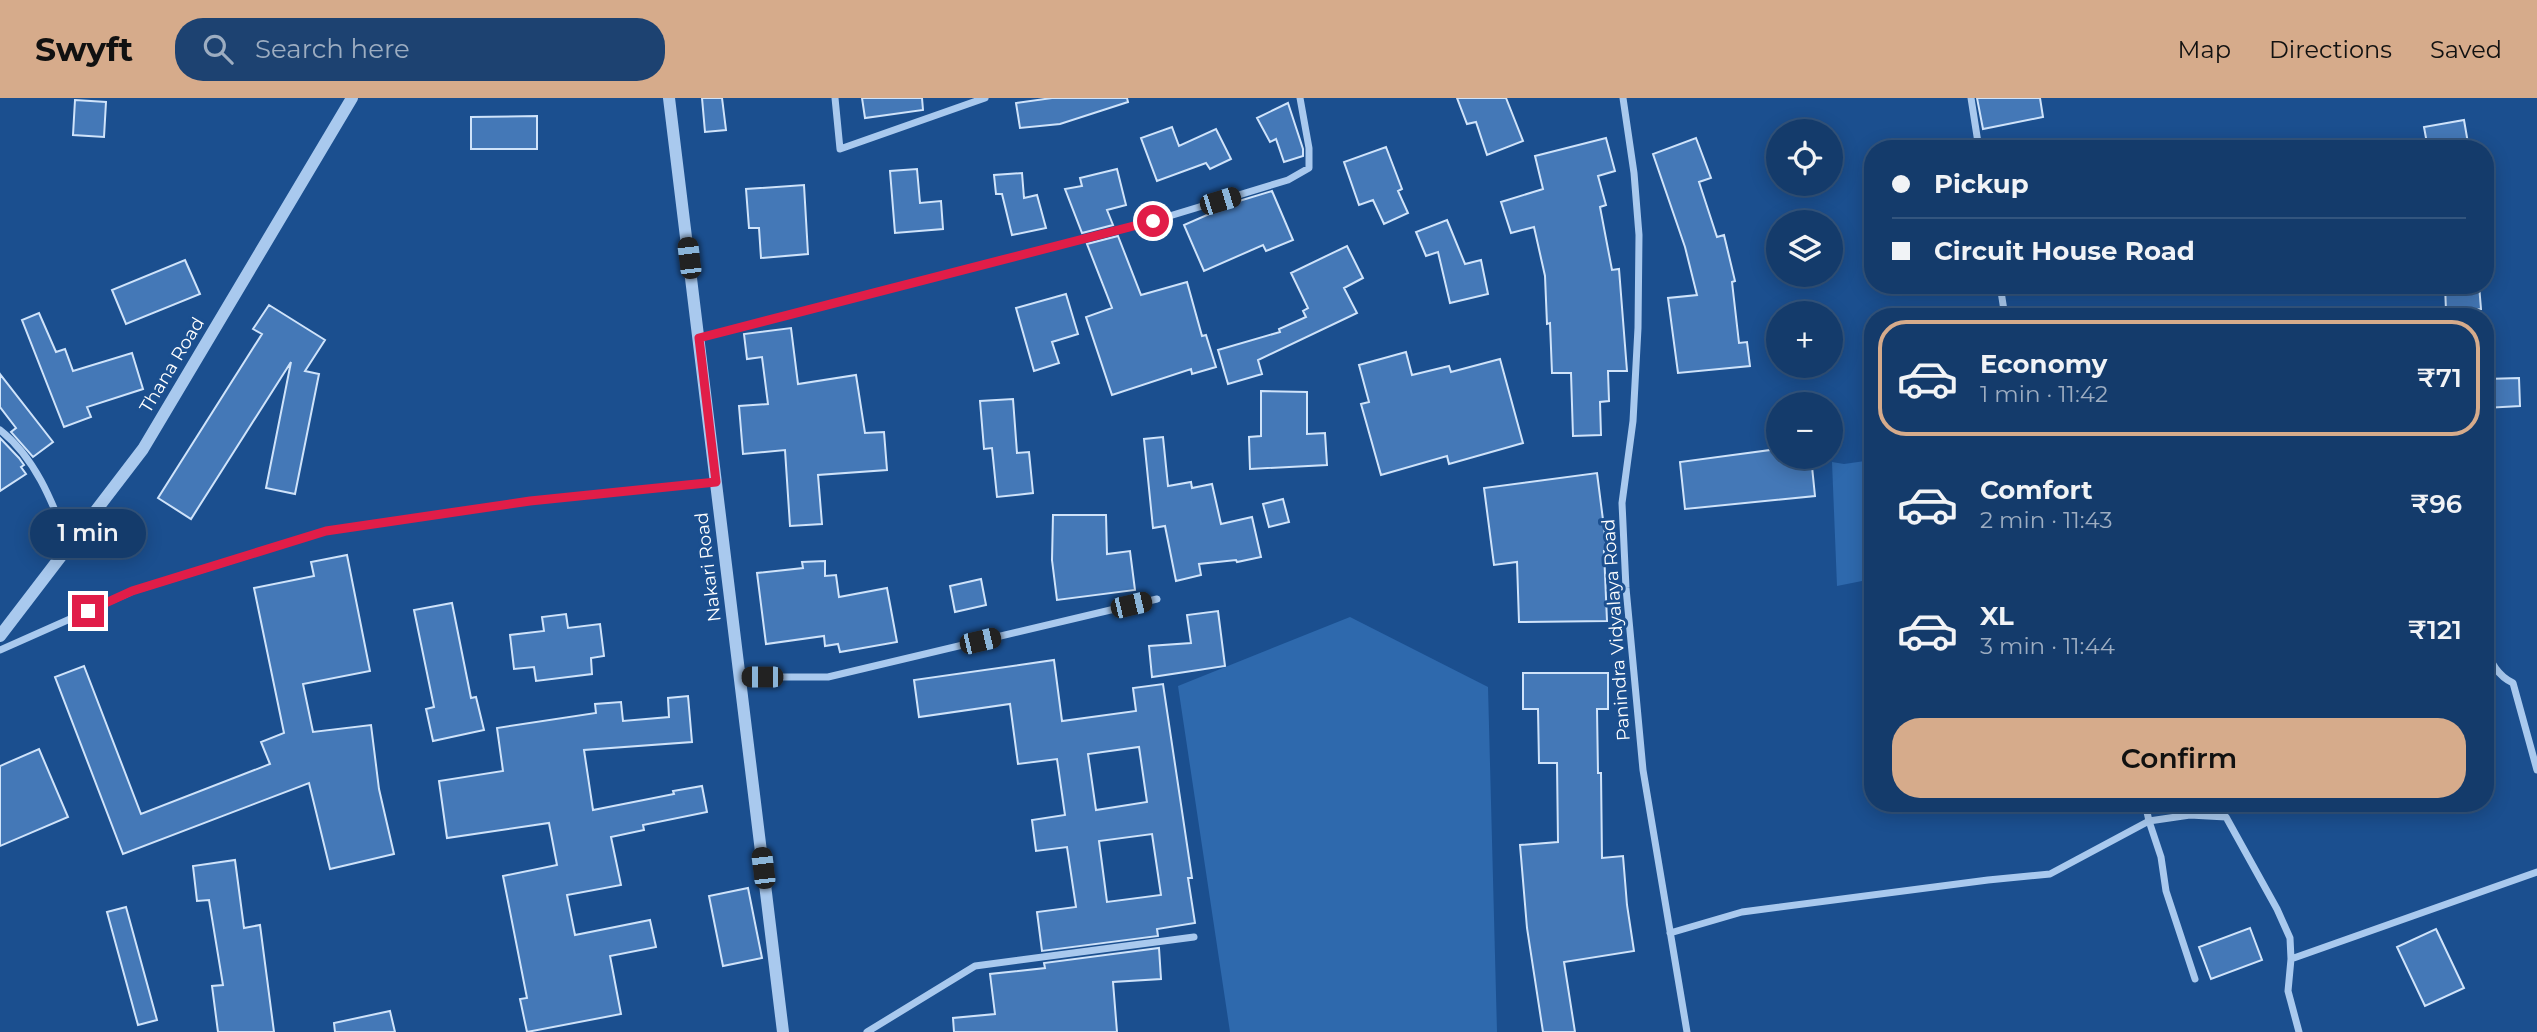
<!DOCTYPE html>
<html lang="en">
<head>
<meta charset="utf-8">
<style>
  :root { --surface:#143b6b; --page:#1d4271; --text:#f1f3f6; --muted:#9dadc1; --line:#33557e; --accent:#d6ab8b }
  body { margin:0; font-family:Montserrat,sans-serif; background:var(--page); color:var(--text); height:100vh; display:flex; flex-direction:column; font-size:26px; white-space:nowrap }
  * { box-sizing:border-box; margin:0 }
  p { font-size:23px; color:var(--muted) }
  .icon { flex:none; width:38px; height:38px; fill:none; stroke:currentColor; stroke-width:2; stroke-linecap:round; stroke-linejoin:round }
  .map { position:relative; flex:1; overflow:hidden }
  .drawer { position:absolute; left:1864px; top:210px; width:630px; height:504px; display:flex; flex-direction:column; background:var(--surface); border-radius:28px; box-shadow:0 4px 18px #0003,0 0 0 2px var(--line) }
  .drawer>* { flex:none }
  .banner { position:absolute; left:1864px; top:42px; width:630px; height:154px; border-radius:28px; box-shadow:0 4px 18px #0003,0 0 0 2px var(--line); display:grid; align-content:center; height:154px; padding:0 28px; background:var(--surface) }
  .tools { position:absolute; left:1766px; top:21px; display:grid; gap:14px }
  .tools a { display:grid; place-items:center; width:77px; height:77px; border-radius:50%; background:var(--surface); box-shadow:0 4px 18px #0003,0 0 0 2px var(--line); font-size:35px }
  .end { position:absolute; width:32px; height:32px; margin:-16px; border:9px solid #e11d48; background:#fff; box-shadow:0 0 0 4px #fff }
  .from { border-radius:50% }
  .bubble { position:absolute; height:49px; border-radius:24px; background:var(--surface); box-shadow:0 4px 18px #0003,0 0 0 2px var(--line); font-size:23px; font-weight:600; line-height:49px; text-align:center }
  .car { position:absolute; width:21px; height:42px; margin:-21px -10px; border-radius:9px; box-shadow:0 0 5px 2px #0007; background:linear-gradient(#222 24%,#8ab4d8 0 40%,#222 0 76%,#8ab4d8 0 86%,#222 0) }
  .banner b { display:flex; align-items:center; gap:24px; height:66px; font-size:26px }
  .banner b+b { border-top:2px solid var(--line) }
  .banner i { width:18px; height:18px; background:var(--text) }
  ul { padding:12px 0 0; list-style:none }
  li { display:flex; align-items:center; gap:21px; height:116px; margin:0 14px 10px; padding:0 14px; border:4px solid transparent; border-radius:28px }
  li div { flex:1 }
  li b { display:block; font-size:26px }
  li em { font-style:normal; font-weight:600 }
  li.selected { border-color:var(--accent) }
  li>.icon { width:63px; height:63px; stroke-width:1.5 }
  .action { display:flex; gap:14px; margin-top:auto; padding:14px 28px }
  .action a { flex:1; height:80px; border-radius:28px; background:var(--accent); color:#111; font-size:28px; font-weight:600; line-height:80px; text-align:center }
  header { display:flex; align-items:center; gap:42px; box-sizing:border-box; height:98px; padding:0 35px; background:var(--accent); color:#111 }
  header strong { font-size:33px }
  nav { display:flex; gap:38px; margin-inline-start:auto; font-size:24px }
  .search { width:490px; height:63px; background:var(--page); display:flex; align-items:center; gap:18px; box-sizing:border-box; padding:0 24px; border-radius:28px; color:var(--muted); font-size:26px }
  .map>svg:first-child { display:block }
  .green { fill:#2e69ad }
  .building { fill:#4478b7; stroke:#cfe3fa; stroke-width:2; fill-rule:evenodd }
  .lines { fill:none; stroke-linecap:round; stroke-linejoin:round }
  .minor { stroke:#a9c9ee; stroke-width:7 }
  .tertiary { stroke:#a9c9ee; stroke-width:12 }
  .route { stroke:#e11d48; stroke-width:9 }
  .labels { text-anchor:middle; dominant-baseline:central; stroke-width:6; stroke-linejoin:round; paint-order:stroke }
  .street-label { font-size:18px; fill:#fff; stroke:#1b4f8f }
</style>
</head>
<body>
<header>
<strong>Swyft</strong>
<div class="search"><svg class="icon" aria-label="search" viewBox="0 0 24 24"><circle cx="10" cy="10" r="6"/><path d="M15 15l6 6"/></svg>Search here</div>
<nav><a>Map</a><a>Directions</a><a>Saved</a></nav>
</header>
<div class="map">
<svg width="2537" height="934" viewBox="0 0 2537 934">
  <rect width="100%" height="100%" fill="#1b4f8f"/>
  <path class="green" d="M 1872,362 L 1872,481 L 1837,488 L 1832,364 L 1844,366 Z
    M 1350,519 L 1488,589 L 1497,934 L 1230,934 L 1178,588 Z"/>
  <path class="building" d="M 702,0 L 722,0 L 726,32 L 705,34 Z
    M 862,0 L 922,0 L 923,12 L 865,20 Z
    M 1052,0 L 1127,0 L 1128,4 L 1060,26 L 1020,30 L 1016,5 Z
    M 1457,0 L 1506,0 L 1523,43 L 1487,57 L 1476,24 L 1467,26 Z
    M 1977,0 L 2040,0 L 2043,19 L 1983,31 Z
    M 75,2 L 106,4 L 104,39 L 73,37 Z
    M 1288,5 L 1303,51 L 1303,58 L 1284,64 L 1276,41 L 1270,44 L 1257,20 Z
    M 537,18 L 537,51 L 471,51 L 471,19 Z
    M 2464,22 L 2469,51 L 2428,51 L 2424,29 Z
    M 1172,29 L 1179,48 L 1216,31 L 1231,61 L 1210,71 L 1206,65 L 1157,83 L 1141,40 Z
    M 1606,40 L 1615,73 L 1598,78 L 1606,107 L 1600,109 L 1612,172 L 1619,171 L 1627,273 L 1608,273 L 1609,303 L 1600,304 L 1601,337 L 1573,338 L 1571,275 L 1552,275 L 1550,225 L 1547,226 L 1545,178 L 1534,129 L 1511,135 L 1501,104 L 1543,91 L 1535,58 Z
    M 1696,40 L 1711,80 L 1699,84 L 1717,139 L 1724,137 L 1735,183 L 1732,184 L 1739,245 L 1747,244 L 1750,268 L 1678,275 L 1668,200 L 1697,197 L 1685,149 L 1653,56 Z
    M 1386,49 L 1402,91 L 1398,93 L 1408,115 L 1384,126 L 1373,102 L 1359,107 L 1344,64 Z
    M 917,71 L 920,105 L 941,103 L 943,131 L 895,135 L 890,73 Z
    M 1117,71 L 1126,107 L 1107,112 L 1113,127 L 1082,135 L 1065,91 L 1082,88 L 1080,80 Z
    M 1022,75 L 1024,100 L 1037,97 L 1046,130 L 1012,137 L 1002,96 L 996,96 L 994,77 Z
    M 804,87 L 808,156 L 761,160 L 759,130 L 749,130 L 746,91 Z
    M 1272,93 L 1293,142 L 1266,153 L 1263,147 L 1204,173 L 1184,127 L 1239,103 Z
    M 1447,122 L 1465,166 L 1481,162 L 1488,196 L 1450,205 L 1438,154 L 1426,158 L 1416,134 Z
    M 1118,138 L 1141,197 L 1187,184 L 1202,238 L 1206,237 L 1216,269 L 1192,276 L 1191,271 L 1112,297 L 1086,219 L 1112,210 L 1087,146 Z
    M 1347,148 L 1363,180 L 1344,190 L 1357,215 L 1258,262 L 1262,276 L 1228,286 L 1218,252 L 1280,234 L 1279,231 L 1306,219 L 1303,213 L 1308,210 L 1291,175 Z
    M 185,162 L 200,196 L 126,226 L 112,192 Z
    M 2445,187 L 2479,187 L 2481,211 L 2446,213 Z
    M 1066,196 L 1078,236 L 1052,244 L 1059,265 L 1034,273 L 1016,210 Z
    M 269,207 L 325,242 L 305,273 L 319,276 L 295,396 L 266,390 L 291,264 L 191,421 L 158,400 L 262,236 L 253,231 Z
    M 39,215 L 56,254 L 65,251 L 73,273 L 132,255 L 143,291 L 87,309 L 91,319 L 64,329 L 22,222 Z
    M 791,230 L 798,286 L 856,277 L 865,335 L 884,334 L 887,372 L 818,377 L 822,426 L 790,428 L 785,352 L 743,356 L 739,308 L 768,306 L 762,259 L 747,261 L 744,236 Z
    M 1406,254 L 1412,277 L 1449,268 L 1451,274 L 1500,261 L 1523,345 L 1449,366 L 1447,358 L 1381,377 L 1361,306 L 1369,304 L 1359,267 Z
    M 0,276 L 53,344 L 33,359 L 11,334 L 16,330 L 0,309 Z
    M 2519,280 L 2520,308 L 2485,310 L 2485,281 Z
    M 1261,293 L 1307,294 L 1307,336 L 1325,335 L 1327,367 L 1250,371 L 1249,339 L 1261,338 Z
    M 1013,301 L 1017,355 L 1029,354 L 1033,395 L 997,399 L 992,350 L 984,351 L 980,303 Z
    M 1163,339 L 1168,388 L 1191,384 L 1192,390 L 1212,386 L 1221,426 L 1252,419 L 1261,459 L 1237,464 L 1236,462 L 1199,466 L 1201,477 L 1176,483 L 1165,428 L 1153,430 L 1144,341 Z
    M 0,340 L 19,360 L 24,367 L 21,369 L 26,376 L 0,393 Z
    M 1778,351 L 1778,359 L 1811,359 L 1815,398 L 1685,411 L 1680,364 Z
    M 1597,375 L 1607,453 L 1604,453 L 1607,523 L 1519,524 L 1517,464 L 1494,467 L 1484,390 Z
    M 1283,401 L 1289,424 L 1269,429 L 1263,406 Z
    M 1053,417 L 1106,417 L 1107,456 L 1130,453 L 1135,492 L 1057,502 L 1052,462 Z
    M 347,457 L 370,573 L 303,586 L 313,634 L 371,627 L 379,691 L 394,756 L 330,771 L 309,685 L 123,756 L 55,579 L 84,568 L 141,716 L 270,666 L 261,644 L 284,635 L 254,490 L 314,478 L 311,464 Z
    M 825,463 L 825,478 L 836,477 L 839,499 L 887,490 L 897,544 L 840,554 L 838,546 L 825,548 L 824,538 L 766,546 L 757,475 L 803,470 L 802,464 Z
    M 981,481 L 986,507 L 955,514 L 950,488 Z
    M 452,505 L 471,600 L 476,599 L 484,632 L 433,643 L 426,611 L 434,609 L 414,512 Z
    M 1218,513 L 1225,568 L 1152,579 L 1149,548 L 1191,545 L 1187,517 Z
    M 566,516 L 568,530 L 600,526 L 604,558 L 591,560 L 592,576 L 536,583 L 534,569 L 514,571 L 510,537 L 544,533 L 542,519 Z
    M 1054,562 L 1062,623 L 1136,613 L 1133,590 L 1163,586 L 1192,780 L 1188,780 L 1195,825 L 1157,831 L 1158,838 L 1042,853 L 1037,814 L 1076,809 L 1067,749 L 1036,753 L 1032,722 L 1065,717 L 1057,661 L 1018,666 L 1010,606 L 919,619 L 914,582 ZM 1139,649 L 1147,704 L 1096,712 L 1088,656 ZM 1152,736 L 1161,797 L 1107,804 L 1099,743 Z
    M 1523,575 L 1608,575 L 1608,611 L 1597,611 L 1598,675 L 1601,675 L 1602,760 L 1623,758 L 1627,807 L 1634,853 L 1564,864 L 1575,934 L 1543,934 L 1527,830 L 1520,747 L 1558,744 L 1557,665 L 1539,665 L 1538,611 L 1523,611 Z
    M 688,598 L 692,644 L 584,652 L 593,712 L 674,696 L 673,693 L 702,688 L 707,714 L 643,727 L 644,732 L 611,739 L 621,787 L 567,797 L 575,837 L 650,822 L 656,849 L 610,858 L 621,916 L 527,934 L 520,901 L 527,900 L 503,778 L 557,767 L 549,725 L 447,740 L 439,683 L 503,673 L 497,630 L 596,615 L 595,606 L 621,604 L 623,623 L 669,619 L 668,600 Z
    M 39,651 L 68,719 L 0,748 L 0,668 Z
    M 235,762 L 244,830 L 260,827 L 274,934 L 218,934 L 212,888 L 223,887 L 209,802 L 197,803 L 193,768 Z
    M 748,790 L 762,860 L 723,868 L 709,798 Z
    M 126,809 L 157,922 L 138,927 L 107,814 Z
    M 2250,830 L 2262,862 L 2211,881 L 2199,849 Z
    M 2436,831 L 2464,890 L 2425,908 L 2397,849 Z
    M 1159,850 L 1161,881 L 1113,884 L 1117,934 L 954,934 L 953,920 L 995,916 L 990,876 L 1045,870 L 1044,865 Z
    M 390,913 L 395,934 L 335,934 L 334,925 Z"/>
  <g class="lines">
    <path class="minor" d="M 835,0 L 840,51 L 985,0
      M 1623,0 L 1634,75 L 1639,137 L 1638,230 L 1633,323 L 1622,405 L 1626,490 L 1643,672 L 1687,934
      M 1971,0 L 1979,51
      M 2000,187 L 2005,219
      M 699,240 L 1153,123 L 1288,82 L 1309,70 L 1309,50 L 1300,0
      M 0,332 C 36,360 53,406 69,447
      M 2485,549 C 2491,565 2498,578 2513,585 L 2537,672
      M 0,552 L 133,493 L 326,433 L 530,403 L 716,384
      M 739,579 L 828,579 L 1157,501
      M 2145,705 L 2149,723 L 2190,717 L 2226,719 L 2277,811 L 2290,840 L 2291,861 L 2537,774
      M 1670,835 L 1742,814 L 1988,782 L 2050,776 L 2149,723 L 2161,759 L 2166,793 L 2195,881
      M 2291,861 L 2288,893 L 2299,934
      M 867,934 L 975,868 L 1194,839"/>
    <path class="tertiary" d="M 669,0 L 783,934
      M 0,538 L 143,351 L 352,0"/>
  </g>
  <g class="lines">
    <path class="route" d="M 88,513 L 132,493 L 326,433 L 530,403 L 716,384 L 699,240 L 1153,123"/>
  </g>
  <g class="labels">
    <g class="street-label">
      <text transform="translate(172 267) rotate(-59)">Thana Road</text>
      <text transform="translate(708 469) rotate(-97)">Nakari Road</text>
      <text transform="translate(1616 532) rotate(-94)">Panindra Vidyalaya Road</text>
    </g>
  </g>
</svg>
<div class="tools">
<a><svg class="icon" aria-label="locate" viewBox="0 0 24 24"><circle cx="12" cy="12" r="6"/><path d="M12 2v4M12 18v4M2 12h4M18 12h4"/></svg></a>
<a><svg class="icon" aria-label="layers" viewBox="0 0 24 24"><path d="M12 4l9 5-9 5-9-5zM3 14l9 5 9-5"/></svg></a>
<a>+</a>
<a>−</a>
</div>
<i class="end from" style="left:1153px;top:123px"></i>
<i class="end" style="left:88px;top:513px"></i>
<div class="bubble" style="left:30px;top:411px;width:116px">1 min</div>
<i class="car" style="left:1220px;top:103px;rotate:73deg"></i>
<i class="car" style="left:689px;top:160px;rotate:353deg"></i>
<i class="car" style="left:1131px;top:507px;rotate:77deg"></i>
<i class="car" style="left:980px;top:543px;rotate:77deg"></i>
<i class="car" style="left:762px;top:579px;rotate:270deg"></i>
<i class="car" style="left:763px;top:770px;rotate:353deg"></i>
<div class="banner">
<b><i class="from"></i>Pickup</b>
<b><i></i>Circuit House Road</b>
</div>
<section class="drawer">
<ul>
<li class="selected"><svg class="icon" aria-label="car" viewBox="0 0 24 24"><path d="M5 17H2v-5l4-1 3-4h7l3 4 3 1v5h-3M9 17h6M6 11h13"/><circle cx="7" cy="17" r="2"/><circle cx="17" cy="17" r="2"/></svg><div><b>Economy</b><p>1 min · 11:42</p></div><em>₹71</em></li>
<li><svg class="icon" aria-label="car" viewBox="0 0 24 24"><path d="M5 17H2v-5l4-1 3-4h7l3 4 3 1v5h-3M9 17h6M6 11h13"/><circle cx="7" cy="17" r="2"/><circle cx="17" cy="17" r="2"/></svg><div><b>Comfort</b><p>2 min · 11:43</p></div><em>₹96</em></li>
<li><svg class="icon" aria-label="car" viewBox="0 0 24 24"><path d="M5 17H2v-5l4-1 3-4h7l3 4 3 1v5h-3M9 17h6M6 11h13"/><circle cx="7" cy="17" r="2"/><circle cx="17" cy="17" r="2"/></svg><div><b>XL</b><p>3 min · 11:44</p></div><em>₹121</em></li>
</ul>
<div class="action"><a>Confirm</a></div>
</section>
</div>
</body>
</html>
